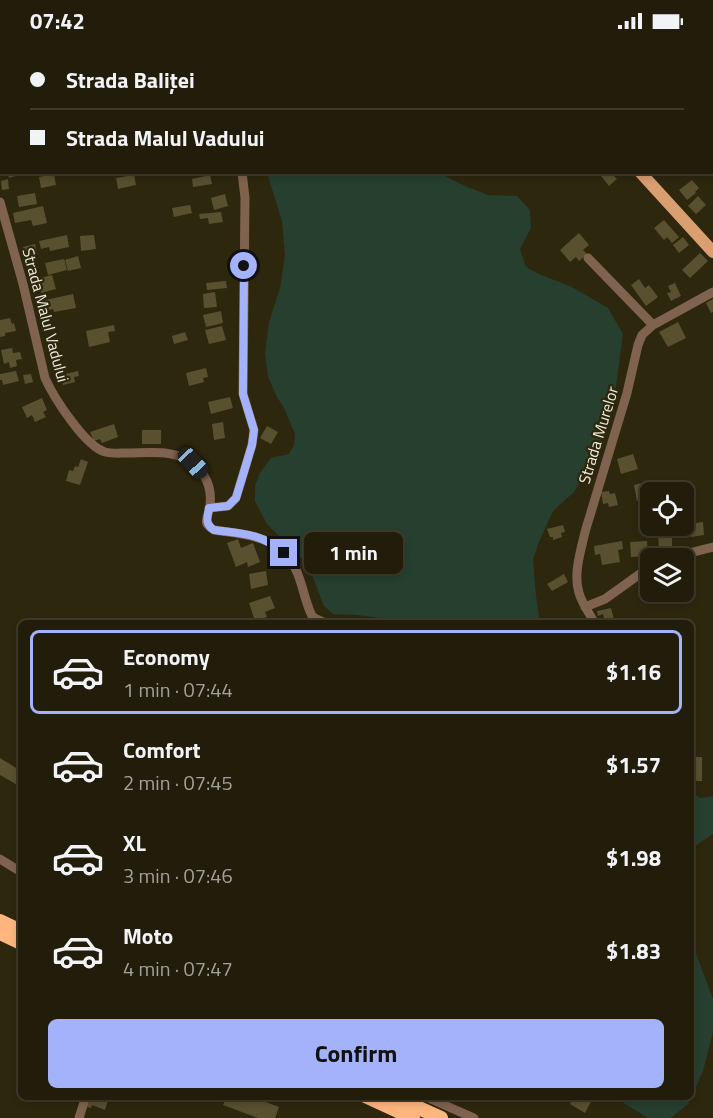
<!DOCTYPE html>
<html lang="en">
<head>
<meta charset="utf-8">
<style>
  :root { --surface:#221d0a; --page:#2a2613; --text:#f1f3f6; --muted:#a2a29c; --line:#3f3b2b; --accent:#a4b2fc }
  body { margin:0; font-family:"Titillium Web",sans-serif; background:var(--page); color:var(--text); height:100vh; display:flex; flex-direction:column; font-size:22px; white-space:nowrap }
  * { box-sizing:border-box; margin:0 }
  p { font-size:20px; color:var(--muted) }
  .icon { flex:none; width:33px; height:33px; fill:none; stroke:currentColor; stroke-width:2; stroke-linecap:round; stroke-linejoin:round }
  .map { position:relative; flex:1; overflow:hidden }
  .panel { position:absolute; left:18px; top:578px; width:676px; height:480px; display:flex; flex-direction:column; background:var(--surface); border-radius:9px; box-shadow:0 3px 9px #0003,0 0 0 2px var(--line) }
  .panel>* { flex:none }
  .top-card { position:absolute; left:0px; top:0px; width:714px; height:132px; box-shadow:0 3px 9px #0003,0 0 0 2px var(--line); display:grid; align-content:center; height:132px; padding:0 30px; background:var(--surface) }
  .buttons { position:absolute; left:640px; top:440px; display:grid; gap:12px }
  .buttons a { display:grid; place-items:center; width:54px; height:54px; border-radius:9px; background:var(--surface); box-shadow:0 3px 9px #0003,0 0 0 2px var(--line); font-size:30px }
  .end { position:absolute; width:27px; height:27px; margin:-14px; border:8px solid #a4b2fc; background:#111; box-shadow:0 0 0 3px #111 }
  .from { border-radius:50% }
  .bubble { position:absolute; height:42px; border-radius:9px; background:var(--surface); box-shadow:0 3px 9px #0003,0 0 0 2px var(--line); font-size:20px; font-weight:700; line-height:42px; text-align:center }
  .car { position:absolute; width:18px; height:36px; margin:-18px -9px; border-radius:8px; box-shadow:0 0 4px 2px #0007; background:linear-gradient(#222 24%,#8ab4d8 0 40%,#222 0 76%,#8ab4d8 0 86%,#222 0) }
  .top-card b { display:flex; align-items:center; gap:21px; height:57px; font-size:22px }
  .top-card b+b { border-top:2px solid var(--line) }
  .top-card i { width:15px; height:15px; background:var(--text) }
  ul { padding:10px 0 0; list-style:none }
  li { display:flex; align-items:center; gap:18px; height:84px; margin:0 12px 9px; padding:0 18px; border:3px solid transparent; border-radius:9px }
  li div { flex:1 }
  li b { display:block; font-size:22px }
  li em { font-style:normal; font-weight:700 }
  li.active { border-color:var(--accent) }
  li>.icon { width:54px; height:54px; stroke-width:1.5 }
  .primary-button { display:flex; gap:12px; margin-top:auto; padding:12px 30px }
  .primary-button a { flex:1; height:69px; border-radius:9px; background:var(--accent); color:#111; font-size:24px; font-weight:700; line-height:69px; text-align:center }
  .status { display:flex; justify-content:space-between; align-items:center; height:42px; padding:0 30px; background:var(--surface); direction:ltr }
  .status svg { height:16px; fill:currentColor }
  .map>svg:first-child { display:block }
  .green { fill:#263f2f }
  .building { fill:#595030 }
  .lines { fill:none; stroke-linecap:round; stroke-linejoin:round }
  .minor { stroke:#80634e; stroke-width:9 }
  .major { stroke:#da9f71; stroke-width:12 }
  .highway { stroke:#feb67e; stroke-width:14 }
  .route { stroke:#a4b2fc; stroke-width:8 }
  .labels { text-anchor:middle; dominant-baseline:central; stroke-width:4.5; stroke-linejoin:round; paint-order:stroke }
  .street-label { font-size:16px; fill:#f1edde; stroke:#2d270e }
</style>
</head>
<body>
<div class="status"><b>07:42</b><svg viewBox="0 0 49 12"><path d="M0 12V9h3v3zM5 12V6h3v6zM10 12V3h3v9zM15 12V0h3v12zM26 1h20v11H26zM47 4h2v5h-2z"/></svg></div>
<div class="map">
<svg width="713" height="1076" viewBox="0 0 713 1076">
  <rect width="100%" height="100%" fill="#2d270e"/>
  <path class="green" d="M 222,0 L 375,0 L 375,1 L 222,2 Z
    M 267,131 L 439,131 L 465,144 L 488,153 L 517,154 L 530,168 L 531,186 L 520,207 L 526,225 L 539,232 L 572,245 L 608,266 L 623,292 L 614,359 L 597,412 L 574,450 L 553,469 L 539,500 L 533,518 L 536,554 L 540,580 L 400,580 L 394,578 L 357,573 L 333,572 L 324,564 L 308,523 L 267,482 L 255,459 L 255,444 L 260,431 L 271,416 L 289,412 L 294,403 L 295,392 L 284,366 L 277,355 L 268,335 L 265,312 L 269,280 L 280,246 L 285,213 L 282,179 Z
    M 692,750 L 700,756 L 713,754 L 713,792 L 692,806 Z
    M 692,891 L 695,909 L 713,957 L 713,990 L 703,1029 L 692,1054 Z
    M 691,1054 L 688,1062 L 671,1076 L 648,1076 L 614,1055 Z"/>
  <path class="building" d="M 7,130 L 26,130 L 26,131 L 9,136 Z
    M 598,130 L 615,130 L 617,132 L 614,134 L 617,137 L 609,144 Z
    M 54,132 L 56,143 L 41,146 L 39,135 Z
    M 134,133 L 136,143 L 118,147 L 116,136 Z
    M 210,133 L 212,142 L 193,145 L 192,137 Z
    M 8,137 L 9,147 L 2,148 L 1,139 Z
    M 692,138 L 699,146 L 695,150 L 696,151 L 687,158 L 679,148 Z
    M 35,151 L 37,162 L 19,165 L 17,154 Z
    M 225,152 L 228,164 L 214,168 L 211,156 Z
    M 698,154 L 706,163 L 696,172 L 688,164 Z
    M 190,163 L 192,171 L 174,175 L 172,166 Z
    M 43,164 L 47,181 L 33,184 L 31,178 L 15,181 L 13,171 Z
    M 221,170 L 223,180 L 209,182 L 208,176 L 200,177 L 199,172 Z
    M 664,178 L 679,195 L 672,201 L 667,195 L 664,198 L 654,186 Z
    M 579,191 L 589,203 L 583,208 L 587,212 L 579,219 L 576,215 L 570,220 L 560,208 Z
    M 67,193 L 69,205 L 50,209 L 49,205 L 41,207 L 39,199 Z
    M 94,193 L 96,207 L 81,209 L 80,194 Z
    M 683,195 L 689,203 L 679,211 L 673,203 Z
    M 35,202 L 37,211 L 25,214 L 23,205 Z
    M 700,211 L 708,219 L 690,236 L 682,228 Z
    M 78,214 L 81,226 L 68,229 L 65,218 Z
    M 64,217 L 67,228 L 48,233 L 45,221 Z
    M 52,233 L 56,247 L 41,251 L 40,247 L 34,249 L 32,238 Z
    M 639,237 L 645,246 L 649,243 L 658,255 L 646,264 L 631,243 Z
    M 226,239 L 227,246 L 207,248 L 206,241 Z
    M 675,241 L 681,254 L 671,259 L 667,251 L 671,250 L 668,244 Z
    M 215,250 L 217,265 L 204,266 L 203,252 Z
    M 73,252 L 76,266 L 54,270 L 53,267 L 39,270 L 36,260 Z
    M 713,257 L 713,270 L 711,271 L 706,261 Z
    M 221,269 L 223,281 L 206,285 L 203,273 Z
    M 10,276 L 12,282 L 14,281 L 16,289 L 5,291 L 5,294 L 0,295 L 0,278 Z
    M 678,280 L 686,296 L 668,305 L 659,290 Z
    M 114,283 L 115,289 L 108,290 L 110,300 L 89,305 L 86,289 Z
    M 222,284 L 226,298 L 209,302 L 205,288 Z
    M 185,290 L 188,298 L 174,302 L 172,294 Z
    M 12,306 L 13,311 L 20,310 L 22,317 L 16,318 L 17,324 L 10,326 L 9,320 L 4,322 L 1,308 Z
    M 206,326 L 208,335 L 203,336 L 204,340 L 189,344 L 186,331 Z
    M 16,329 L 19,339 L 3,343 L 2,338 L 0,338 L 0,332 Z
    M 78,329 L 79,334 L 74,335 L 75,340 L 63,343 L 61,333 Z
    M 31,332 L 33,340 L 25,342 L 23,333 Z
    M 230,355 L 233,366 L 211,372 L 208,360 Z
    M 42,356 L 47,368 L 43,370 L 46,375 L 35,380 L 32,373 L 27,376 L 22,365 Z
    M 223,380 L 225,396 L 214,398 L 212,382 Z
    M 114,382 L 118,395 L 102,401 L 100,397 L 94,399 L 90,390 Z
    M 267,384 L 278,390 L 271,402 L 260,396 Z
    M 142,388 L 161,388 L 161,402 L 142,402 Z
    M 633,412 L 638,427 L 621,432 L 617,417 Z
    M 81,417 L 88,420 L 80,443 L 66,439 L 69,428 L 73,429 L 75,424 L 78,425 Z
    M 651,439 L 653,450 L 651,450 L 651,455 L 637,459 L 634,443 Z
    M 609,449 L 610,452 L 615,451 L 618,463 L 609,465 L 608,461 L 603,462 L 601,450 Z
    M 703,480 L 704,493 L 691,495 L 690,482 Z
    M 563,483 L 565,490 L 561,491 L 562,495 L 553,498 L 553,495 L 550,495 L 547,487 Z
    M 673,487 L 674,494 L 672,494 L 672,508 L 659,509 L 658,488 Z
    M 238,497 L 241,506 L 253,501 L 260,520 L 248,525 L 247,520 L 236,525 L 227,501 Z
    M 622,499 L 623,507 L 618,508 L 620,520 L 602,523 L 600,512 L 595,513 L 594,504 Z
    M 647,499 L 648,514 L 631,515 L 630,500 Z
    M 266,529 L 268,543 L 251,547 L 249,532 Z
    M 564,532 L 568,540 L 552,549 L 547,542 Z
    M 270,554 L 275,566 L 265,570 L 267,575 L 255,579 L 249,561 Z
    M 611,566 L 614,578 L 605,580 L 603,572 L 598,574 L 597,569 Z
    M 692,715 L 702,715 L 702,739 L 695,739 L 695,723 L 692,723 Z
    M 0,716 L 21,729 L 21,745 L 0,733 Z
    M 91,1054 L 108,1054 L 106,1058 L 108,1058 L 105,1068 L 92,1063 L 91,1066 L 87,1065 Z
    M 227,1054 L 250,1054 L 279,1065 L 275,1076 L 258,1076 L 223,1063 Z
    M 574,1054 L 590,1054 L 593,1056 L 585,1071 L 570,1062 Z"/>
  <g class="lines">
    <path class="minor" d="M 209,0 L 210,2
      M 594,2 L 596,0
      M 0,160 L 23,242 L 45,336 C 54,356 85,404 105,410 C 113,412 121,411 128,411 C 149,411 178,407 195,423 C 208,435 213,451 209,469 C 208,473 205,478 207,482 C 209,485 211,486 214,488 C 248,493 280,493 297,530 C 303,544 305,560 312,574 L 316,577 L 323,580
      M 588,216 L 653,283
      M 209,466 L 228,464 L 236,456 L 252,403 L 254,388 L 243,352 L 245,156 L 242,130
      M 669,516 L 713,505
      M 585,565 L 605,557 L 651,524
      M 594,580 C 589,571 582,561 579,551 C 573,532 581,508 585,490 L 627,351 L 638,303 L 642,293 L 653,283 L 713,250
      M 0,817 L 21,830
      M 424,1054 L 474,1076
      M 79,1076 L 86,1054"/>
    <path class="major" d="M 539,0 L 540,2
      M 640,130 L 713,210"/>
    <path class="highway" d="M 0,879 L 21,889
      M 0,891 L 21,901
      M 365,1054 L 413,1076
      M 392,1054 L 441,1076"/>
  </g>
  <g class="lines">
    <path class="route" d="M 244,224 L 243,352 L 254,388 L 252,403 L 236,456 L 228,464 L 209,466 C 207,476 205,482 214,488 C 243,492 261,491 284,511"/>
  </g>
  <g class="labels">
    <g class="street-label">
      <text transform="translate(46 273) rotate(75)">Strada Malul Vadului</text>
      <text transform="translate(598 393) rotate(-73)">Strada Murelor</text>
    </g>
  </g>
</svg>
<div class="buttons">
<a><svg class="icon" aria-label="locate" viewBox="0 0 24 24"><circle cx="12" cy="12" r="6"/><path d="M12 2v4M12 18v4M2 12h4M18 12h4"/></svg></a>
<a><svg class="icon" aria-label="layers" viewBox="0 0 24 24"><path d="M12 4l9 5-9 5-9-5zM3 14l9 5 9-5"/></svg></a>
</div>
<i class="end from" style="left:244px;top:224px"></i>
<i class="end" style="left:284px;top:511px"></i>
<div class="bubble" style="left:304px;top:490px;width:99px">1 min</div>
<i class="car" style="left:193px;top:421px;rotate:137deg"></i>
<div class="top-card">
<b><i class="from"></i>Strada Baliței</b>
<b><i></i>Strada Malul Vadului</b>
</div>
<section class="panel">
<ul>
<li class="active"><svg class="icon" aria-label="car" viewBox="0 0 24 24"><path d="M5 17H2v-5l4-1 3-4h7l3 4 3 1v5h-3M9 17h6M6 11h13"/><circle cx="7" cy="17" r="2"/><circle cx="17" cy="17" r="2"/></svg><div><b>Economy</b><p>1 min · 07:44</p></div><em>$1.16</em></li>
<li><svg class="icon" aria-label="car" viewBox="0 0 24 24"><path d="M5 17H2v-5l4-1 3-4h7l3 4 3 1v5h-3M9 17h6M6 11h13"/><circle cx="7" cy="17" r="2"/><circle cx="17" cy="17" r="2"/></svg><div><b>Comfort</b><p>2 min · 07:45</p></div><em>$1.57</em></li>
<li><svg class="icon" aria-label="car" viewBox="0 0 24 24"><path d="M5 17H2v-5l4-1 3-4h7l3 4 3 1v5h-3M9 17h6M6 11h13"/><circle cx="7" cy="17" r="2"/><circle cx="17" cy="17" r="2"/></svg><div><b>XL</b><p>3 min · 07:46</p></div><em>$1.98</em></li>
<li><svg class="icon" aria-label="car" viewBox="0 0 24 24"><path d="M5 17H2v-5l4-1 3-4h7l3 4 3 1v5h-3M9 17h6M6 11h13"/><circle cx="7" cy="17" r="2"/><circle cx="17" cy="17" r="2"/></svg><div><b>Moto</b><p>4 min · 07:47</p></div><em>$1.83</em></li>
</ul>
<div class="primary-button"><a>Confirm</a></div>
</section>
</div>
</body>
</html>
